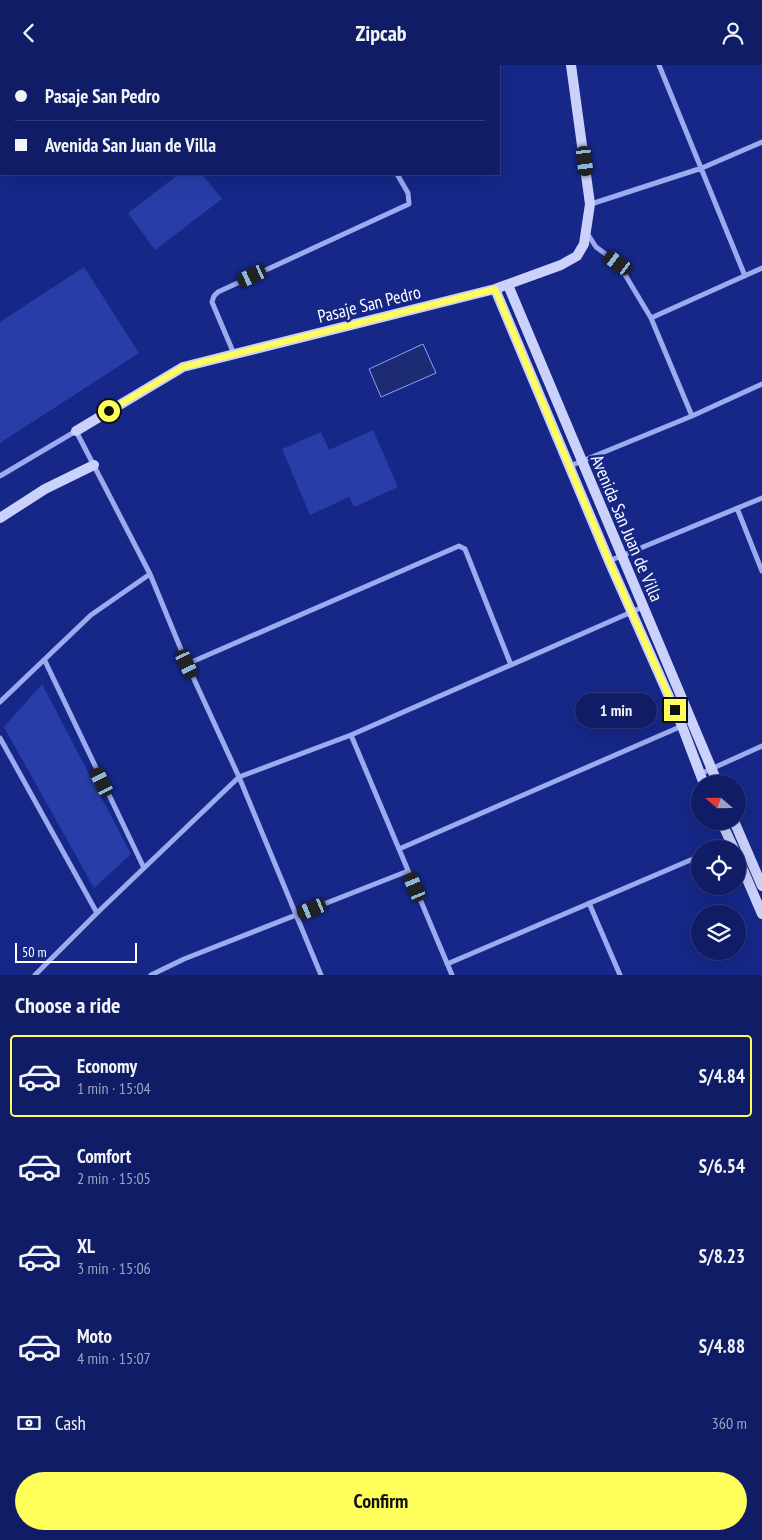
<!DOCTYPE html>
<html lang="en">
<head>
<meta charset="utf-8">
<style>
  :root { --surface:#101d66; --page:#1e2a6f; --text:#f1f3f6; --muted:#9ca2bf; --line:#303b7a; --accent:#fffe5a }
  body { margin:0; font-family:"PT Sans Narrow",sans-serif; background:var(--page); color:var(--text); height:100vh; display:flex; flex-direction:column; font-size:19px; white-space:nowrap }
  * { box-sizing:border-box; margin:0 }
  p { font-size:16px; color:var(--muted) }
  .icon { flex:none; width:28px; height:28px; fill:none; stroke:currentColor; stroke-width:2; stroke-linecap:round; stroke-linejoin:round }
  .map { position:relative; height:910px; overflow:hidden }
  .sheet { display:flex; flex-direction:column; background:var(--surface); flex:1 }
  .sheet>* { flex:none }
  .guide { position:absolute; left:0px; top:0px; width:500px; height:110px; box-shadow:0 5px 20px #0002,0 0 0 1px var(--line); display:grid; align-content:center; height:110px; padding:0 15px; background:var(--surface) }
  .needle { width:32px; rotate:290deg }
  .buttons { position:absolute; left:691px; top:710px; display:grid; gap:10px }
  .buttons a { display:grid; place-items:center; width:55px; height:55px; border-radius:50%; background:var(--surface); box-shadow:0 5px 20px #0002,0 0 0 1px var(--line); font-size:25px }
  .scale { position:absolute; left:15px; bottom:12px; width:122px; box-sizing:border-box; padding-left:5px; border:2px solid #fff; border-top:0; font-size:14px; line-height:18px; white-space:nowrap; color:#fff; -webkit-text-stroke:4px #162788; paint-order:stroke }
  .end { position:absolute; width:22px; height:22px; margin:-11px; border:6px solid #fffe5a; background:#111; box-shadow:0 0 0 2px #111 }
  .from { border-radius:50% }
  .bubble { position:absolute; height:35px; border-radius:18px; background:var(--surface); box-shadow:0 5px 20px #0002,0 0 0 1px var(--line); font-size:16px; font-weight:800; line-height:35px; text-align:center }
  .car { position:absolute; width:15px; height:30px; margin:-15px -8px; border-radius:6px; box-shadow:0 0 4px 1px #0007; background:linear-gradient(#222 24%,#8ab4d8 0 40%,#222 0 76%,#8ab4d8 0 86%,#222 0) }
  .guide b { display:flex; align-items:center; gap:18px; height:48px; font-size:19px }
  .guide b+b { border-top:1px solid var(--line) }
  .guide i { width:12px; height:12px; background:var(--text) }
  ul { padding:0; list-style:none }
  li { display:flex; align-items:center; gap:15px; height:82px; margin:0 10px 8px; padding:0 5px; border:2px solid transparent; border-radius:5px }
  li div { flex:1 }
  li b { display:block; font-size:19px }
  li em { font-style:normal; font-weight:800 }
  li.on { border-color:var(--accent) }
  li>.icon { width:45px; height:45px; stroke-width:1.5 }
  h2 { padding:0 15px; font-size:22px; line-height:60px }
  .pay { display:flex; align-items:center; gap:12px; height:55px; padding:0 15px; font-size:19px }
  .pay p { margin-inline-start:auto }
  .action { display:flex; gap:10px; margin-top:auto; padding:10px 15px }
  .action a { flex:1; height:58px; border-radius:30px; background:var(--accent); color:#111; font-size:20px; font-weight:800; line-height:58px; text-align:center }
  header { display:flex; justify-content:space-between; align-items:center; height:65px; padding:0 15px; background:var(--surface); font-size:22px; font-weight:800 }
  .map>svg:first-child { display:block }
  .green { fill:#283da7 }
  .water { fill:#1d2a74; stroke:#8ea1f1 }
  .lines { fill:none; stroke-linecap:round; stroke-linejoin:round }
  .street { stroke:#9caaef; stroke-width:5 }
  .secondary { stroke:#cad1fa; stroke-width:10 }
  .route { stroke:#fffe5a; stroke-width:6 }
  .labels { text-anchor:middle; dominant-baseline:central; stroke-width:5; stroke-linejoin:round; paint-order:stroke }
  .street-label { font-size:18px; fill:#fff; stroke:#162788 }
</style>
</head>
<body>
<header><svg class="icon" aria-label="back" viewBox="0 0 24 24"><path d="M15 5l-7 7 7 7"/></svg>Zipcab<svg class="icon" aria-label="person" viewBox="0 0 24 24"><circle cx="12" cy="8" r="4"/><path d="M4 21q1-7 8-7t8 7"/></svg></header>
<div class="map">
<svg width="762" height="910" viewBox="0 0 762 910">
  <rect width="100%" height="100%" fill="#162788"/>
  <path class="green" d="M 179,109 L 202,109 L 222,134 L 155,185 L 128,148 Z
    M 84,202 L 139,288 L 0,378 L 0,257 Z
    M 373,365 L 398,422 L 354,442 L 349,432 L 310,450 L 282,384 L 321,367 L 329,385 Z
    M 42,619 L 131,789 L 94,823 L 4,662 Z"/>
  <path class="water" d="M 423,279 L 436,308 L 381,332 L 369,304 Z"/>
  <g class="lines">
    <path class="street" d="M 43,0 L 44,1
      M 317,0 L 318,1
      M 659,0 L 745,211
      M 92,1 L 101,0
      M 0,19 L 1,19
      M 591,139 L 702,103 L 762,77
      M 587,168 L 596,182 L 618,198 L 651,253 L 692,351
      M 651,253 L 762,203
      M 234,289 L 212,237 L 214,231 L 218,227 L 409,139 L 408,128 L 397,109
      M 570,401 L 692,351 L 762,319
      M 0,411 L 76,366 L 150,509 L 187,599 L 239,712 L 321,910
      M 737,443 L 762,506
      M 609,496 L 762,433
      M 45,596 L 144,803
      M 187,599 L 459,481 L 465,484 L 511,600
      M 0,637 L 91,550 L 150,509
      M 351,670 L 452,910
      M 0,673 L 97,848
      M 700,709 L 762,681
      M 399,784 L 682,661
      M 717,784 L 731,778
      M 589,838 L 620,910
      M 447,899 L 700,791
      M 35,910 L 97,848 L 239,712 L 351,670 L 643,542
      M 151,910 L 184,894 L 408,806"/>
    <path class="secondary" d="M 508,220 L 718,719
      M 495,224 L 609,496 L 682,661 L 704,719
      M 76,366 L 183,302 L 495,224 L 561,200 L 577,191 L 584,179 L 590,139 L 571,0
      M 0,453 L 45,424 L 94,400
      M 721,756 L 734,784
      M 734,756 L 762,821
      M 738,793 L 762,849"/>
  </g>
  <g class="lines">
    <path class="route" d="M 109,346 L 183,302 L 495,224 L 609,496 L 675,645"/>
  </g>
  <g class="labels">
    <g class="street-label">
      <text transform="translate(369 239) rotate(-14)">Pasaje San Pedro</text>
      <text transform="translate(627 463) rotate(67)">Avenida San Juan de Villa</text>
    </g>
  </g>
</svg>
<div class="buttons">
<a><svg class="needle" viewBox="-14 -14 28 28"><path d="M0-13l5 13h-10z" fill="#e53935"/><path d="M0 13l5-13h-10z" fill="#9ca2bf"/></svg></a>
<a><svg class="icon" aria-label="locate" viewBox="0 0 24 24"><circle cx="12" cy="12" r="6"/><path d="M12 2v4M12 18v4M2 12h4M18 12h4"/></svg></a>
<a><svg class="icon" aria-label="layers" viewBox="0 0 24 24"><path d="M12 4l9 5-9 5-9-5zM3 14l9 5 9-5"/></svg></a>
</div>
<div class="scale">50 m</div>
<i class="end from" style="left:109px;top:346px"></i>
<i class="end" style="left:675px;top:645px"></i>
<div class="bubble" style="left:575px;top:628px;width:82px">1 min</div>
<i class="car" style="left:585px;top:96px;rotate:173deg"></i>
<i class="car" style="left:618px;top:198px;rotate:306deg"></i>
<i class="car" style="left:252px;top:211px;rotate:245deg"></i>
<i class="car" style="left:187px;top:599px;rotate:155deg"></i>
<i class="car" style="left:102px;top:717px;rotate:334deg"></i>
<i class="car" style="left:415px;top:822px;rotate:337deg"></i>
<i class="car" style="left:312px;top:844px;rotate:248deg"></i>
<div class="guide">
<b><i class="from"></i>Pasaje San Pedro</b>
<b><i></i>Avenida San Juan de Villa</b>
</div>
</div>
<section class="sheet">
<h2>Choose a ride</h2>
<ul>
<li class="on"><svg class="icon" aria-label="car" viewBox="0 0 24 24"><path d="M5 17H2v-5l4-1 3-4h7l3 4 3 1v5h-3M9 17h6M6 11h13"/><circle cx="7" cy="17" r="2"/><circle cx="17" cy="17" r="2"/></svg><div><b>Economy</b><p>1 min · 15:04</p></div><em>S/4.84</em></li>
<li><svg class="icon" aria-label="car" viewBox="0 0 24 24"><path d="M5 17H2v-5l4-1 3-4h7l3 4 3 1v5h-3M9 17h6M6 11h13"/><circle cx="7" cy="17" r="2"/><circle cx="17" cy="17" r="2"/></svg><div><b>Comfort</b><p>2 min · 15:05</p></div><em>S/6.54</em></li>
<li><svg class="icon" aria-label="car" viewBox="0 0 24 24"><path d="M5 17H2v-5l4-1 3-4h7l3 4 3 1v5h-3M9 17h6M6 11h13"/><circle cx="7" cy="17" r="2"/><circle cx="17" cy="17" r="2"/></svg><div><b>XL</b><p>3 min · 15:06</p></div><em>S/8.23</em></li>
<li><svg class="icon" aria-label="car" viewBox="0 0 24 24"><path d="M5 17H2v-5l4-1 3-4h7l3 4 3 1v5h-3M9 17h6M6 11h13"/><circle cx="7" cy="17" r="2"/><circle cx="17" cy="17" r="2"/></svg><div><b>Moto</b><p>4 min · 15:07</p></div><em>S/4.88</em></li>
</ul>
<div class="pay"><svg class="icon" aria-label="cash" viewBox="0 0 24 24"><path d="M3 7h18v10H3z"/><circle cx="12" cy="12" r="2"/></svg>Cash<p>360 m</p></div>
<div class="action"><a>Confirm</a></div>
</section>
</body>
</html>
